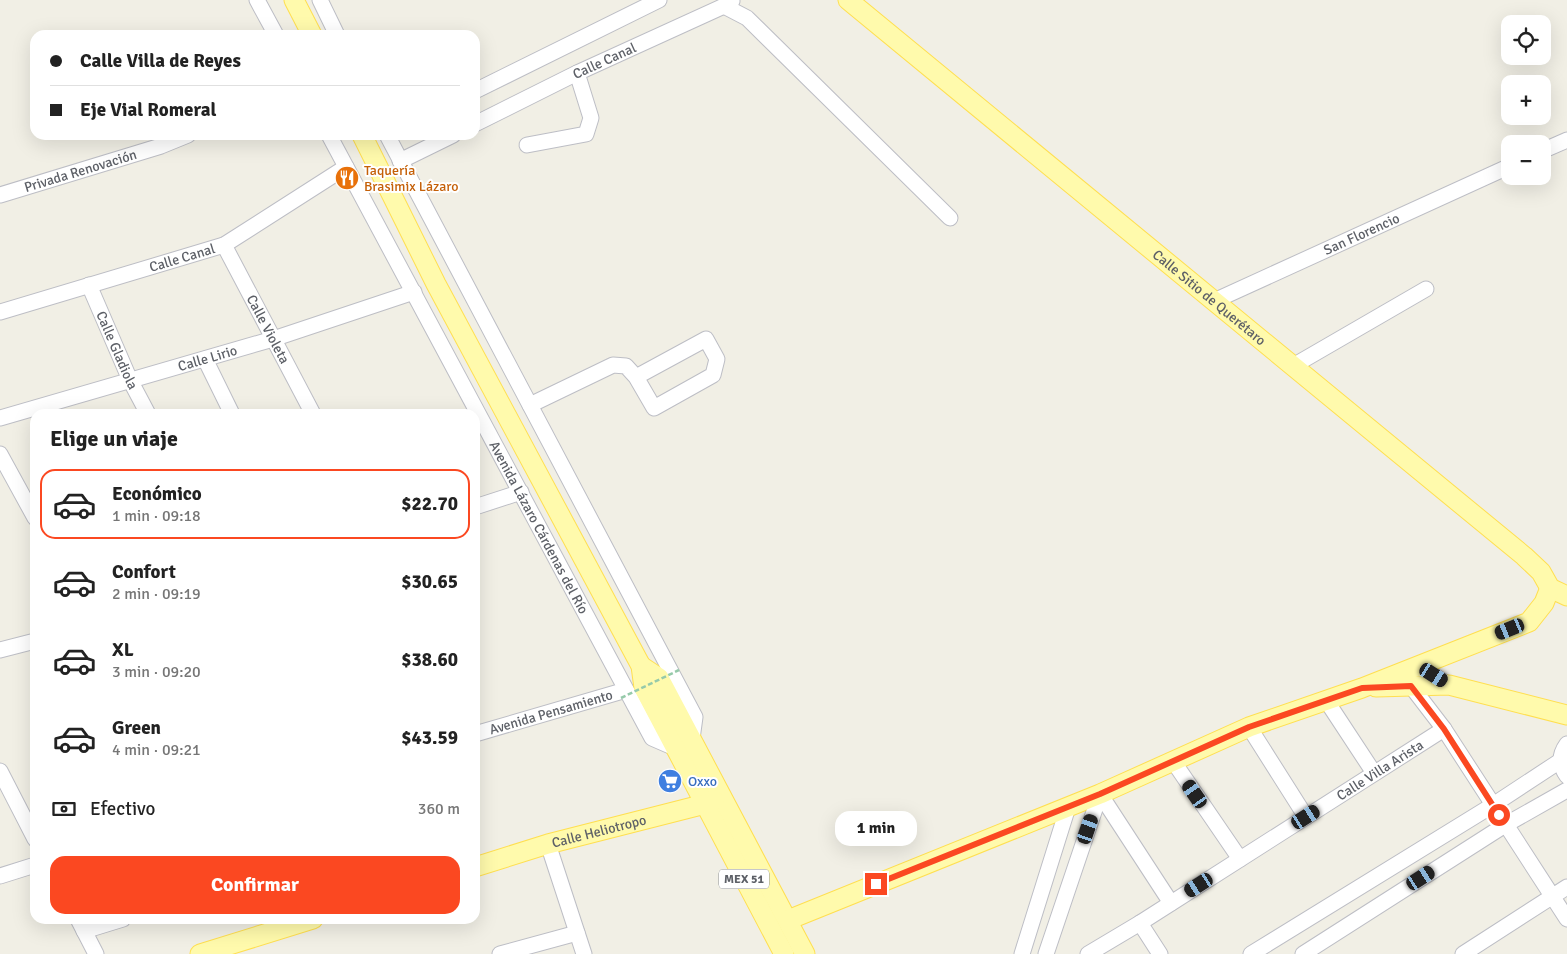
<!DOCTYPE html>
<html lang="es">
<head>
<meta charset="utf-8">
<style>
  :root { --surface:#fff; --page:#f2f2f2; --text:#222; --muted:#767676; --line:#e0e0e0; --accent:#fb4821 }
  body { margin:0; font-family:Signika,sans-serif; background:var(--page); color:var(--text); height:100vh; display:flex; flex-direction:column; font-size:19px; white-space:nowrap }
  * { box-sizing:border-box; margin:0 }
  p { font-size:16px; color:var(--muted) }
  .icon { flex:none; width:28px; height:28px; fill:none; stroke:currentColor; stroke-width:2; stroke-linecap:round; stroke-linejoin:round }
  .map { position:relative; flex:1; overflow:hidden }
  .details { position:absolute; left:30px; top:409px; width:450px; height:515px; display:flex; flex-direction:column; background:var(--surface); border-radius:15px; box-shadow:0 5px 20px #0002 }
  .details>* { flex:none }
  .hud { position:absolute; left:30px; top:30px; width:450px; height:110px; border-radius:15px; box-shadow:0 5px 20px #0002; display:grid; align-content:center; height:110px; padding:0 20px; background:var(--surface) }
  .tools { position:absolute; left:1501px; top:15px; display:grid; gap:10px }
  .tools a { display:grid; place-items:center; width:50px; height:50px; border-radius:10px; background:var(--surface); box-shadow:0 5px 20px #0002; font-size:25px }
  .end { position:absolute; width:22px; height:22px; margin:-11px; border:6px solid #fb4821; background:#fff; box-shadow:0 0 0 2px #fff }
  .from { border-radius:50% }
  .bubble { position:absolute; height:35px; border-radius:15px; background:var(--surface); box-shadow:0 5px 20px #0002; font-size:16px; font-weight:700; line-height:35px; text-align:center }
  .car { position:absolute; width:15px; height:30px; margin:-15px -8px; border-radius:6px; box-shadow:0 0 4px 1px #0007; background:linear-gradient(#222 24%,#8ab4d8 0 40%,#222 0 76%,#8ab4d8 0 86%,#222 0) }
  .hud b { display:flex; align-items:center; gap:18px; height:48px; font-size:19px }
  .hud b+b { border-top:1px solid var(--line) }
  .hud i { width:12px; height:12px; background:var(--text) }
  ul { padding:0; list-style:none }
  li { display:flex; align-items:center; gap:15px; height:70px; margin:0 10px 8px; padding:0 10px; border:2px solid transparent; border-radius:15px }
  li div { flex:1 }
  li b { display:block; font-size:19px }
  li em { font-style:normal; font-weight:700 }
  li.selected { border-color:var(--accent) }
  li>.icon { width:45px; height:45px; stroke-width:1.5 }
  h2 { padding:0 20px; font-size:22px; line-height:60px }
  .pay { display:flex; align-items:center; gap:12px; height:55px; padding:0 20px; font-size:19px }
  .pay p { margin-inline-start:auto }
  .cta { display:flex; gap:10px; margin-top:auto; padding:10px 20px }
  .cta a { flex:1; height:58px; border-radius:15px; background:var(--accent); color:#fff; font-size:20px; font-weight:700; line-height:58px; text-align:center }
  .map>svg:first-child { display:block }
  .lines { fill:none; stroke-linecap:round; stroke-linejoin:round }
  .minor-casing { stroke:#bdbec5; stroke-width:17 }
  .major-casing { stroke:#ffdf50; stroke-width:21 }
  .minor { stroke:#fff; stroke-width:15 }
  .major { stroke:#fffaac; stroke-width:19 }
  .path-bridge { stroke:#96caaa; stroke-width:2.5; stroke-dasharray:5 2.5; stroke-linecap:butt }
  .route { stroke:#fb4821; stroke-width:6 }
  .labels { text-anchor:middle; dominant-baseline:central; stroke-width:4; stroke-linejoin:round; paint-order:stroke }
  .shield { fill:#fff; stroke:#8e9095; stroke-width:1 }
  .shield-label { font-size:12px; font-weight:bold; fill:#5d6067 }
  .street-label { font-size:14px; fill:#5d6067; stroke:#fff }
  .food-label { font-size:14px; fill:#c56008; stroke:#fff; text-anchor:start }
  .shop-label { font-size:14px; fill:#366cbe; stroke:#fff; text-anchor:start }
</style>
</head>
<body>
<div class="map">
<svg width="1567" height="954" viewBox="0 0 1567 954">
  <rect width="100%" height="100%" fill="#f1efe5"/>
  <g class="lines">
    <g class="minor-casing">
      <g id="minor">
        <path d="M 257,0 L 276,35"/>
        <path d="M 320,0 L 337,35"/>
        <path d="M 724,6 L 747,18 L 950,218"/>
        <path d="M 475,91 L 659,0"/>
        <path id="s1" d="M 475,124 L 577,73 L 724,6 L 732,1"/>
        <path id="s2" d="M 329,135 L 652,738 L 675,748"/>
        <path d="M 387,135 L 695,717 L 692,739"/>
        <path d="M 527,145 L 586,134 L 591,118 L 577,73"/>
        <path d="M 1542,151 L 1567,140"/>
        <path d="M 400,161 L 453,135"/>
        <path id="s3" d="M 0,195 L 161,146 L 188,135"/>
        <path id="s4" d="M 224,245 L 313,414"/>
        <path id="s5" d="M 89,285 L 130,380 L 148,414"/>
        <path id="s6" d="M 1214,301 L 1510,166"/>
        <path id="s7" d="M 0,312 L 224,245 L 346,167"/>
        <path d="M 205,359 L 232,414"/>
        <path d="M 1293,366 L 1426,289"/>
        <path d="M 530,405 L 613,365 L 626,366 L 636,377 L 654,408 L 713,375 L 717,359 L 706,339 L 636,377"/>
        <path id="s8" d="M 0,418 L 273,339 L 414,292"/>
        <path d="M 0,454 L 35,518"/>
        <path d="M 475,507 L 521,492"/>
        <path d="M 0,650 L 35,641"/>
        <path d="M 1418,666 L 1449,685"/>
        <path d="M 1411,686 L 1444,729 L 1567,919"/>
        <path d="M 1326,700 L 1374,773"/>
        <path d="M 1249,727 L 1306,817"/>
        <path id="s9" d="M 475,734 L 626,690"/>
        <path d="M 1567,744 C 1559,755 1559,765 1567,776"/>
        <path d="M 1173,761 L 1240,859"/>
        <path d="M 0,771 L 35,839"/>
        <path d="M 1100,794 L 1171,903"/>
        <path d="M 548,844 L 584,954"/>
        <path d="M 0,876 L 35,865"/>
        <path d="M 78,919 L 96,954"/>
        <path d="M 1140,923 L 1160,954"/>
        <path d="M 84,931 L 123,919"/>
        <path d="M 500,954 L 577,933"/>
        <path d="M 1022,954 L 1068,807"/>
        <path d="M 1046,954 L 1100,794"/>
        <path id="s10" d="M 1088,954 L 1140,923 L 1444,729"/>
        <path d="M 1251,954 L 1493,805 L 1560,761"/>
        <path d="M 1303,954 L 1505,825 L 1567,790"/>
        <path d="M 1463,954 L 1567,887"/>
      </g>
    </g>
    <g class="major-casing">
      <g id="major">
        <path d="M 294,0 L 312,35"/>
        <path id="s11" d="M 848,0 L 1524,556 L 1541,572 L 1550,588 L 1567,596"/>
        <path d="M 362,135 L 436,284 L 641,666 L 644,688 L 784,954"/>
        <path d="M 641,666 L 659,678 L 805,954"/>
        <path d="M 1376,687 L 1449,685 L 1567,715"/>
        <path id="s12" d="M 475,867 L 548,844 L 705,804 L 714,800"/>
        <path d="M 788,920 L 1100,794 L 1249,727 L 1362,688 L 1529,622 L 1544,603 L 1550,588"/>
        <path d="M 200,954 L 313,919"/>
      </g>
    </g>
    <use href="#minor" class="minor"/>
    <use href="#major" class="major"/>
    <path class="path-bridge" d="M 621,698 L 679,670"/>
  </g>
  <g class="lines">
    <path class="route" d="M 876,884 L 1100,794 L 1249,727 L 1362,688 L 1411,686 L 1444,729 L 1499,815"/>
  </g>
  <defs>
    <g id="restaurant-disc" transform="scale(1.25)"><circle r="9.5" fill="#e8710a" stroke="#fff"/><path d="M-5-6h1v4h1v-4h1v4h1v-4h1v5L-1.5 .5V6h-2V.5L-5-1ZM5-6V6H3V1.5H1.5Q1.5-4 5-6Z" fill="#fff"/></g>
    <g id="supermarket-disc" transform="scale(1.25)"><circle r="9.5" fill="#3f7fe0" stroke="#fff"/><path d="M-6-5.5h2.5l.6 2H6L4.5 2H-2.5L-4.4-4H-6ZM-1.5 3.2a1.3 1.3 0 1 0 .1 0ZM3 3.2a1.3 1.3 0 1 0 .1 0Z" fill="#fff"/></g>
  </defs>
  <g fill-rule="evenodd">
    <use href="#restaurant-disc" x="347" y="178"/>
    <use href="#supermarket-disc" x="670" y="781"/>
  </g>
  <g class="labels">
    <rect class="shield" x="719" y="869.5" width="50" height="19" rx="4"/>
    <g class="shield-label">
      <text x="744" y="879">MEX 51</text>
    </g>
    <g class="street-label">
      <text stroke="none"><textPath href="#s1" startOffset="144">Calle Canal</textPath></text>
      <text stroke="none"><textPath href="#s3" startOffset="84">Privada Renovación</textPath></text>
      <text stroke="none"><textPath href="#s6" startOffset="162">San Florencio</textPath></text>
      <text stroke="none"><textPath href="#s7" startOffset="190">Calle Canal</textPath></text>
      <text stroke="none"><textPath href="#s11" startOffset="468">Calle Sitio de Querétaro</textPath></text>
      <text stroke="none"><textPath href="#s4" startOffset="95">Calle Violeta</textPath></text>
      <text stroke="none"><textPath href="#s5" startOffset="71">Calle Gladiola</textPath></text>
      <text stroke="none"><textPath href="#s8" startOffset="216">Calle Lirio</textPath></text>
      <text stroke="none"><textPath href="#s2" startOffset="445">Avenida Lázaro Cárdenas del Río</textPath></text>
      <text stroke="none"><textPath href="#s9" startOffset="79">Avenida Pensamiento</textPath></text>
      <text stroke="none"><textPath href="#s10" startOffset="345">Calle Villa Arista</textPath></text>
      <text stroke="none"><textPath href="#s12" startOffset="129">Calle Heliotropo</textPath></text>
    </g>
    <g class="food-label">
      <text x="364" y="170">Taquería<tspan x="364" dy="16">Brasimix Lázaro</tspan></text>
    </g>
    <g class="shop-label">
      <text x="688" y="781">Oxxo</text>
    </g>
  </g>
</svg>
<div class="tools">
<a><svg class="icon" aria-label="locate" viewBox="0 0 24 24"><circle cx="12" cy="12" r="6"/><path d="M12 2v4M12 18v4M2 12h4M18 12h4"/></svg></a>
<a>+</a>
<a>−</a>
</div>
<i class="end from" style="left:1499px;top:815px"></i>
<i class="end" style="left:876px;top:884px"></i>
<div class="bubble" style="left:835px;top:811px;width:82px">1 min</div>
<i class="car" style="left:1510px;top:629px;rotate:248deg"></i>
<i class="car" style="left:1434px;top:675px;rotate:122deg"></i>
<i class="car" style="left:1195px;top:794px;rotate:325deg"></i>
<i class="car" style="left:1306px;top:817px;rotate:58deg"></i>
<i class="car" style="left:1088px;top:829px;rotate:19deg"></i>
<i class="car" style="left:1421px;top:878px;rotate:57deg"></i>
<i class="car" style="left:1199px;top:885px;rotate:238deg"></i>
<div class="hud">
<b><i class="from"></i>Calle Villa de Reyes</b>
<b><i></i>Eje Vial Romeral</b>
</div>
<section class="details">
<h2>Elige un viaje</h2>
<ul>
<li class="selected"><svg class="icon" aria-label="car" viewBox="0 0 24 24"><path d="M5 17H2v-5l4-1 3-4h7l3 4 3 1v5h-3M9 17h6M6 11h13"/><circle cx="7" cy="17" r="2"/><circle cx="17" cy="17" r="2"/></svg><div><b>Económico</b><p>1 min · 09:18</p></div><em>$22.70</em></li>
<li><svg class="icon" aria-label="car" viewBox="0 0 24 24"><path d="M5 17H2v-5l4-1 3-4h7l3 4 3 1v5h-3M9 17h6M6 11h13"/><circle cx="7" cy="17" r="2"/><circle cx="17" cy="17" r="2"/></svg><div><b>Confort</b><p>2 min · 09:19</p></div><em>$30.65</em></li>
<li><svg class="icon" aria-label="car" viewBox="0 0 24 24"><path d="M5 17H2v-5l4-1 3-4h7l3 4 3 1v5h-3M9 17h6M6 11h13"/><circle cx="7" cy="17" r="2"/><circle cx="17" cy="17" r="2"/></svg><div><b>XL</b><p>3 min · 09:20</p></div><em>$38.60</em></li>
<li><svg class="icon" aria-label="car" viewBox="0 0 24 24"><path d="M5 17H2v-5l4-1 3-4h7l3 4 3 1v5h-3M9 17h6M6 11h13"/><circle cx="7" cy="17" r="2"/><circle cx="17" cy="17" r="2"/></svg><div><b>Green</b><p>4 min · 09:21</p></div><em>$43.59</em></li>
</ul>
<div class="pay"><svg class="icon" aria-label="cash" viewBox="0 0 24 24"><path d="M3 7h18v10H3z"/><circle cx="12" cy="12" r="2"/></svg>Efectivo<p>360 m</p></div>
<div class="cta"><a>Confirmar</a></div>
</section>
</div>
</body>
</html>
